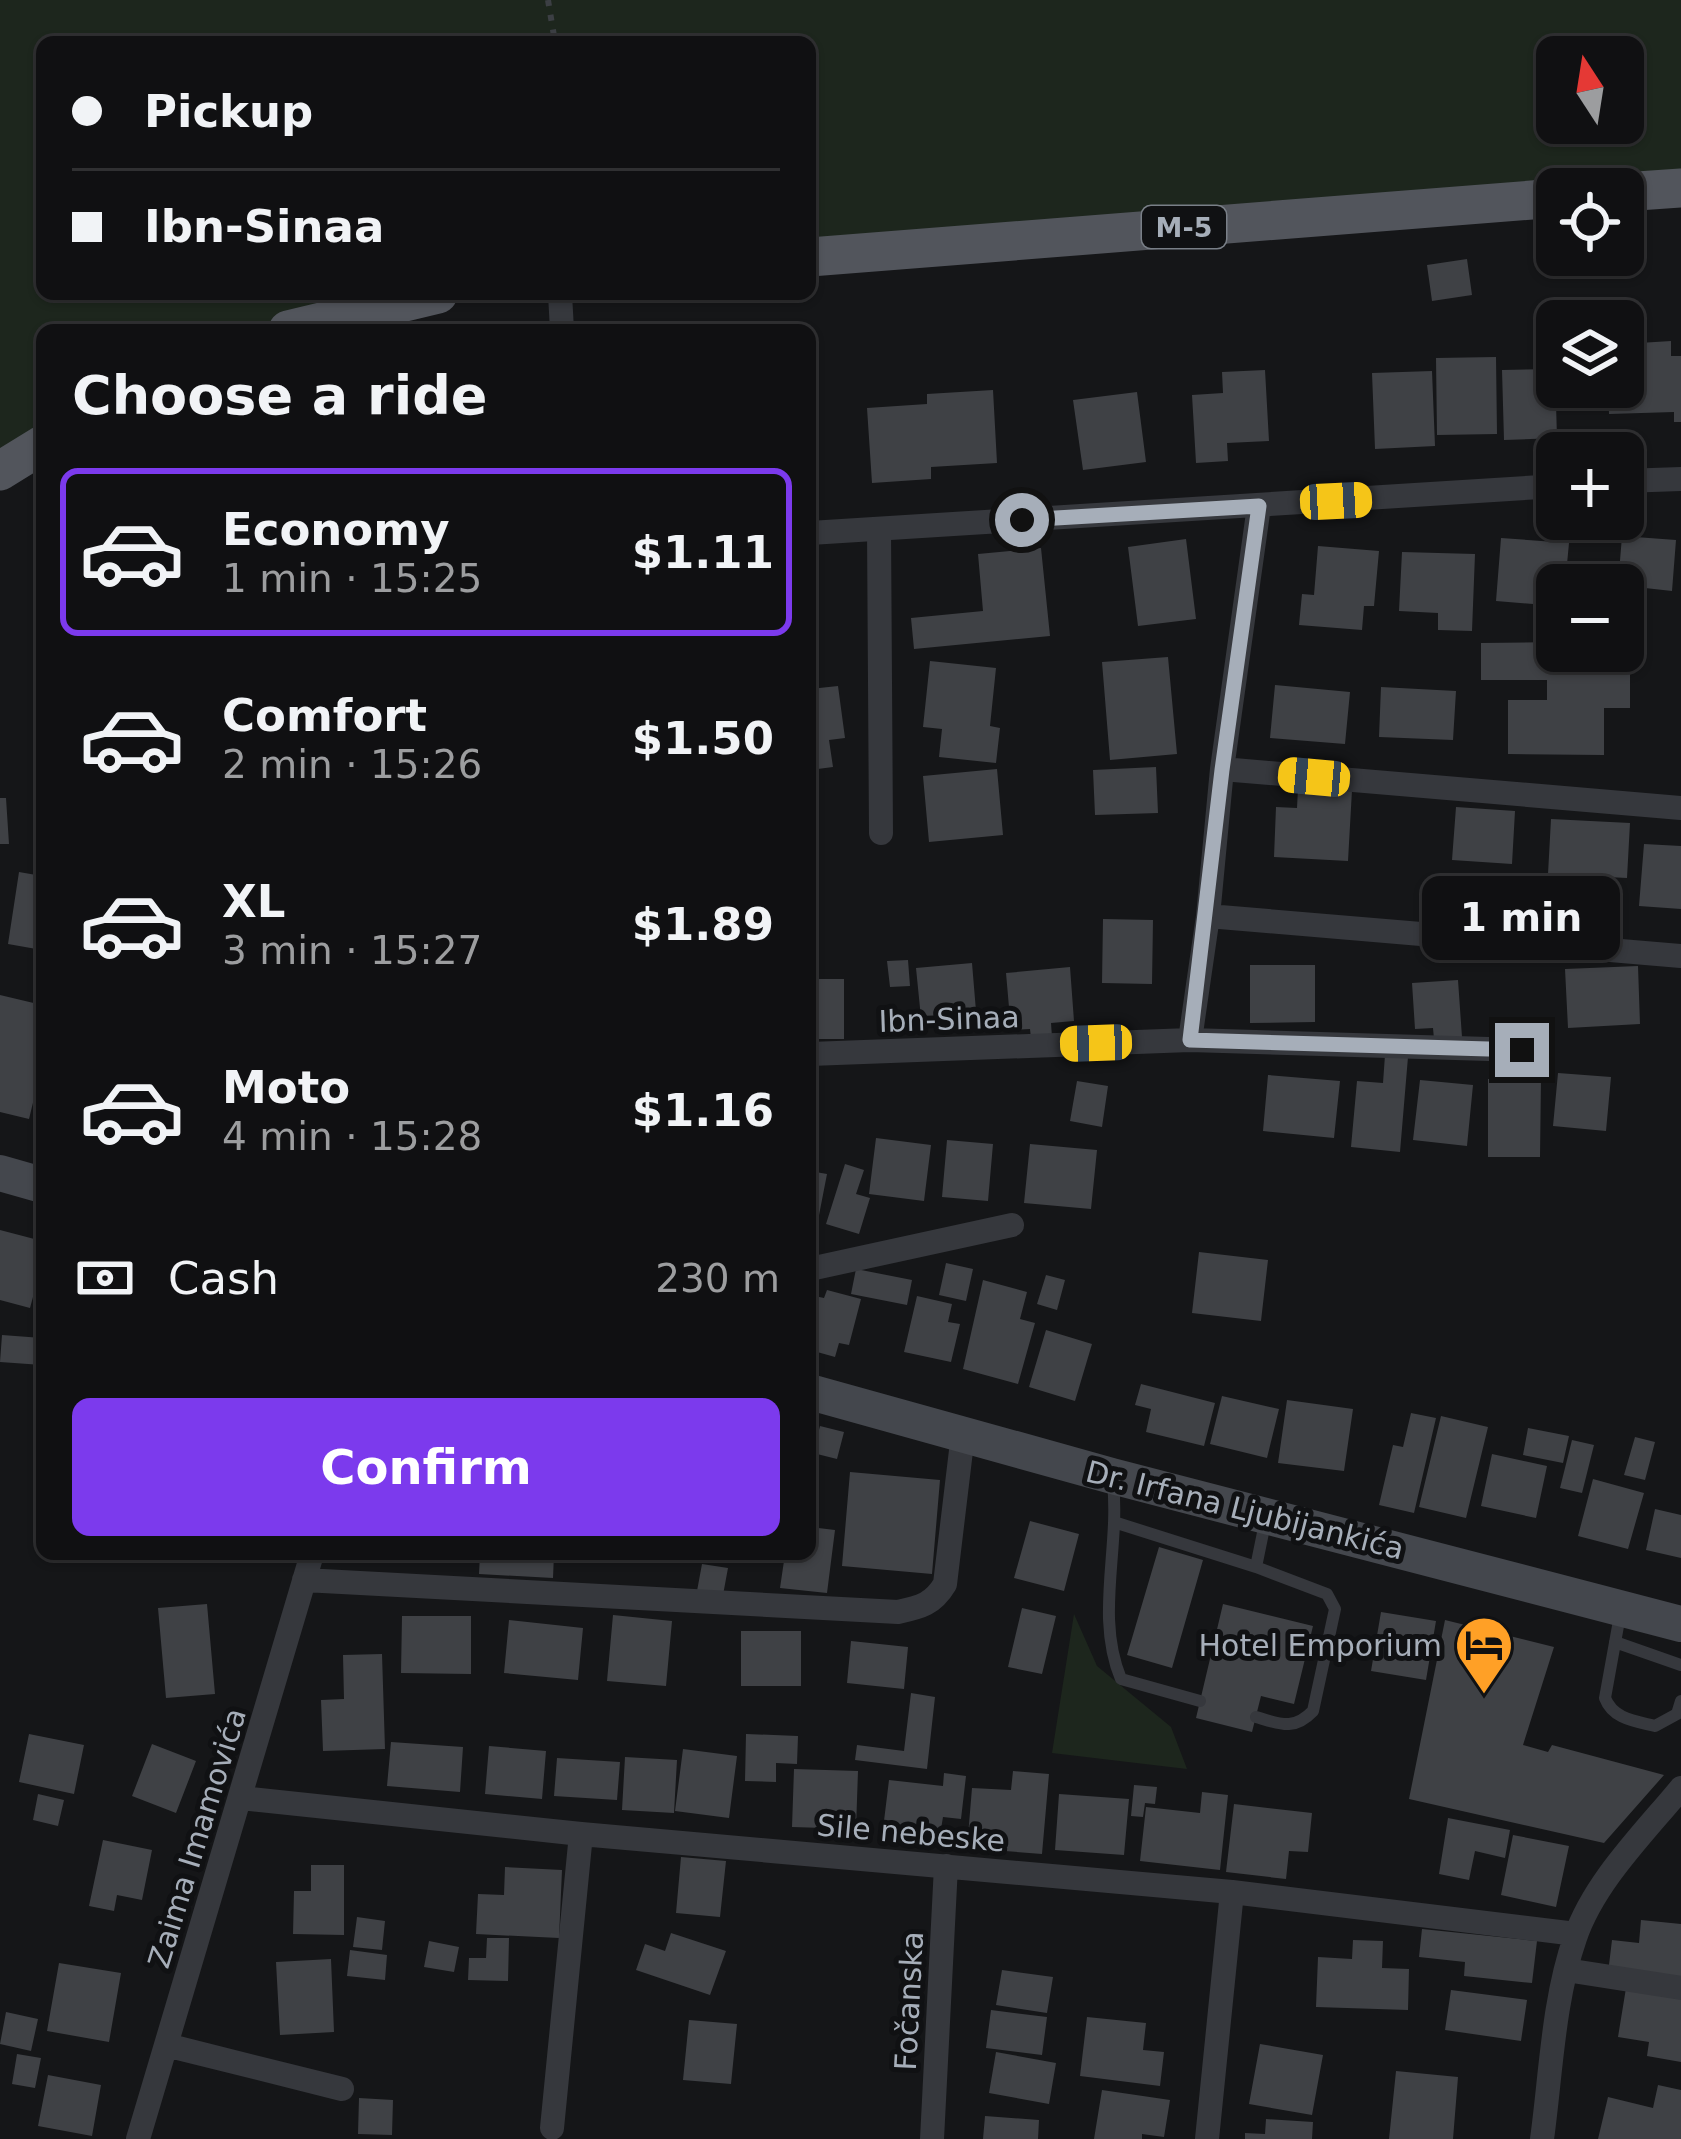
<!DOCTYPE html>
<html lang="en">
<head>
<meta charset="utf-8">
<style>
  :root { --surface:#101012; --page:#1e1e20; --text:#f1f3f6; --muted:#9c9d9f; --line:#303032; --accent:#7c3aed }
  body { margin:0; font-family:"DejaVu Sans",sans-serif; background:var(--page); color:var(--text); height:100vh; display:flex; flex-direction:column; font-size:45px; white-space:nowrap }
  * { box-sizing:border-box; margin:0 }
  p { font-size:39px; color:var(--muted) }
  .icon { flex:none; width:66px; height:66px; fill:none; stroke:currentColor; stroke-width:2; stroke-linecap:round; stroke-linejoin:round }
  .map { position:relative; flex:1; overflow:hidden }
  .details { position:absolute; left:36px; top:324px; width:780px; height:1236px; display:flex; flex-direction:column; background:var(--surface); border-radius:18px; box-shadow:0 3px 9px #0004,0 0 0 3px var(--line) }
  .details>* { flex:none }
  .guide { position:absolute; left:36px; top:36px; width:780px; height:264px; border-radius:18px; box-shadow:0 3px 9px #0004,0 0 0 3px var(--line); display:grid; align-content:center; height:264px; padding:0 36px; background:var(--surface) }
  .needle { width:78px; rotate:348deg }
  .tools { position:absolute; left:1536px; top:36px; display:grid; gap:24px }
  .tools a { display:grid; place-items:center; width:108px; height:108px; border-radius:18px; background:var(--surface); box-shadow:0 3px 9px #0004,0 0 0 3px var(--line); font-size:60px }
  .end { position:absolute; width:54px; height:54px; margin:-27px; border:15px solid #a6aeb9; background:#111; box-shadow:0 0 0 6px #111 }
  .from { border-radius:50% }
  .bubble { position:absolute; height:84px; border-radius:18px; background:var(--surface); box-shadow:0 3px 9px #0004,0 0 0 3px var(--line); font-size:39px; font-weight:600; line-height:84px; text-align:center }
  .car { position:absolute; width:36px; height:72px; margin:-36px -18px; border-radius:15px; box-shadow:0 0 9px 3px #0007; background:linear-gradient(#f5c518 24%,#345 0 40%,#f5c518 0 76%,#345 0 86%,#f5c518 0) }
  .guide b { display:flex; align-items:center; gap:42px; height:114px; font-size:45px }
  .guide b+b { border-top:3px solid var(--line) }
  .guide i { width:30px; height:30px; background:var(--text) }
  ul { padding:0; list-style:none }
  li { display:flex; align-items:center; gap:36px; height:168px; margin:0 24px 18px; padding:0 12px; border:6px solid transparent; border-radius:18px }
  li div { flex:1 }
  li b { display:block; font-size:45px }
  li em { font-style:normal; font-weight:600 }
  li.selected { border-color:var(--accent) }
  li>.icon { width:108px; height:108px; stroke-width:1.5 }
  h2 { padding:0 36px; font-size:54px; line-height:144px }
  .pay { display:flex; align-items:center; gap:30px; height:132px; padding:0 36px; font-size:45px }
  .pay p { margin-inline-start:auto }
  .button { display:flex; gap:24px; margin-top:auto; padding:24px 36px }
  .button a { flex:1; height:138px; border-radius:18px; background:var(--accent); color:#fff; font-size:48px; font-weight:600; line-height:138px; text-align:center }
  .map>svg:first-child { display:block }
  .green { fill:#1d261d; fill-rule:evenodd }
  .building { fill:#3f4145 }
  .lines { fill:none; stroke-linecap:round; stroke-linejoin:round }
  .path { stroke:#3c3f44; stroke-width:6; stroke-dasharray:6 9; stroke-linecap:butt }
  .service { stroke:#36383d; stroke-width:12 }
  .minor { stroke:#36383d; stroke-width:24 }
  .secondary { stroke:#44474d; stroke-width:36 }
  .primary { stroke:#52555c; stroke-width:39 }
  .route { stroke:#a6aeb9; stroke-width:15 }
  .labels { text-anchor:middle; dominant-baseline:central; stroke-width:10; stroke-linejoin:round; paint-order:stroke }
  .shield { fill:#101113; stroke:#797f87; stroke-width:3 }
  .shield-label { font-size:27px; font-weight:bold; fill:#a6aeb9 }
  .street-label { font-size:30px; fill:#a6aeb9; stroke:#101113 }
  .poi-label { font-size:30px; fill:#a6aeb9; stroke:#101113; text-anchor:end }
</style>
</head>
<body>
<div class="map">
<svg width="1681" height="2139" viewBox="0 0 1681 2139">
  <rect width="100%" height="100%" fill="#151618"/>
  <path class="green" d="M 0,0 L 1681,0 L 1681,188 L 1557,189 L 810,257 L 810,42 L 42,42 L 42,294 L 438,294 L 292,330 L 42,330 L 42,445 L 0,471 ZM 1557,57 L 1623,57 L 1623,123 L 1557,123 Z
    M 1074,1614 L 1097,1666 L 1171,1727 L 1187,1769 L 1052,1753 Z"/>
  <path class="building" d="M 1467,259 L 1472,295 L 1432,301 L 1427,265 Z
    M 1671,341 L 1671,356 L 1681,356 L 1681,422 L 1674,422 L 1674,412 L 1609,414 L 1608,387 L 1623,387 L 1623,344 Z
    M 1496,357 L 1497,434 L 1437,435 L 1436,358 Z
    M 1555,369 L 1557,438 L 1504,440 L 1502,370 Z
    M 1265,370 L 1269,441 L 1227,443 L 1228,461 L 1196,463 L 1192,395 L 1223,393 L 1222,372 Z
    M 1432,371 L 1435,446 L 1375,449 L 1372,373 Z
    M 993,390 L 997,463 L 931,467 L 931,479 L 872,483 L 867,408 L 927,404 L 927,394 Z
    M 1137,392 L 1146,462 L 1083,470 L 1073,400 Z
    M 1622,536 L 1676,540 L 1672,591 L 1618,585 Z
    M 1501,538 L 1569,543 L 1565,585 L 1557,585 L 1557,606 L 1496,601 Z
    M 1186,539 L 1196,619 L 1138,626 L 1128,547 Z
    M 1318,546 L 1379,551 L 1374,606 L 1364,606 L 1362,630 L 1299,625 L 1302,594 L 1314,595 Z
    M 1041,548 L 1050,636 L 914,649 L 911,618 L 983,611 L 978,554 Z
    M 1402,552 L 1475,554 L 1472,631 L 1438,630 L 1438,613 L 1399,611 Z
    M 1557,642 L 1557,651 L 1623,651 L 1623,642 L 1630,642 L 1630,708 L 1604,708 L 1604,755 L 1508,754 L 1508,700 L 1547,700 L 1547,680 L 1481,680 L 1481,643 Z
    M 1168,657 L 1177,754 L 1110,760 L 1102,662 Z
    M 930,661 L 996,668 L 990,726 L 1000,728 L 996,763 L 939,757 L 942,729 L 923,727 Z
    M 1275,685 L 1350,692 L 1345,744 L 1270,738 Z
    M 838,686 L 845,738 L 829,740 L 833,767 L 810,770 L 810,689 Z
    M 1381,687 L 1456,691 L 1453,740 L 1379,737 Z
    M 1156,767 L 1158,813 L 1095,815 L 1093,770 Z
    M 997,769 L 1003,835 L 929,842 L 923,776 Z
    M 1298,788 L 1352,790 L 1348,861 L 1274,857 L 1276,807 L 1297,808 Z
    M 0,798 L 6,798 L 9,844 L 0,844 Z
    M 1456,807 L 1515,811 L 1512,864 L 1452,860 Z
    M 1551,819 L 1630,823 L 1627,878 L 1548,874 Z
    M 1644,844 L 1681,846 L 1681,909 L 1639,906 Z
    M 19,872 L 42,876 L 42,950 L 8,944 Z
    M 1103,919 L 1153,920 L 1152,984 L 1102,983 Z
    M 908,960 L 910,986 L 890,987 L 887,961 Z
    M 972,963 L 977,1023 L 922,1028 L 916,968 Z
    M 1250,965 L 1315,965 L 1315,1022 L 1250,1023 Z
    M 1638,966 L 1640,1024 L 1568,1028 L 1565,969 Z
    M 1070,967 L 1074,1021 L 1051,1023 L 1052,1037 L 1031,1038 L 1030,1029 L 1011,1030 L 1006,973 Z
    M 810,979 L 844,979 L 844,1039 L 810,1039 Z
    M 1458,980 L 1462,1037 L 1434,1039 L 1433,1028 L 1415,1029 L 1412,983 Z
    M 0,995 L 42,1005 L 42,1066 L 29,1119 L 0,1112 Z
    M 1385,1055 L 1408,1057 L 1400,1152 L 1351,1147 L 1357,1081 L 1383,1083 Z
    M 1558,1073 L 1611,1077 L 1606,1131 L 1553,1126 Z
    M 1268,1075 L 1340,1081 L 1334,1138 L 1263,1131 Z
    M 1488,1079 L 1541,1079 L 1540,1157 L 1488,1157 Z
    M 1420,1080 L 1473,1085 L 1467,1146 L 1413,1140 Z
    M 1077,1081 L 1108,1086 L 1102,1127 L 1070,1121 Z
    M 876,1138 L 931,1145 L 924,1201 L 869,1194 Z
    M 947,1140 L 993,1144 L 988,1201 L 942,1197 Z
    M 1030,1144 L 1097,1150 L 1091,1209 L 1024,1203 Z
    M 845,1164 L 864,1170 L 856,1194 L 870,1198 L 859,1234 L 826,1224 Z
    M 810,1171 L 827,1174 L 814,1241 L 810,1240 Z
    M 0,1230 L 42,1241 L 42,1264 L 30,1308 L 0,1300 Z
    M 1199,1252 L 1268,1260 L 1261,1321 L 1192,1313 Z
    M 946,1263 L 973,1269 L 966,1301 L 939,1295 Z
    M 856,1269 L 912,1280 L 907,1305 L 851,1294 Z
    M 1046,1275 L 1065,1280 L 1057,1310 L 1037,1304 Z
    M 983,1280 L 1027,1292 L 1020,1319 L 1035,1323 L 1018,1384 L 963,1369 Z
    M 827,1290 L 861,1299 L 849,1345 L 839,1343 L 835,1357 L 810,1350 L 810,1295 L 824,1298 Z
    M 917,1296 L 952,1304 L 948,1322 L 960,1324 L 951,1362 L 904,1352 Z
    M 1046,1330 L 1092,1344 L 1075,1401 L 1029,1387 Z
    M 2,1335 L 42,1338 L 42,1365 L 0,1362 Z
    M 1141,1384 L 1215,1403 L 1204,1446 L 1146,1432 L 1151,1409 L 1135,1405 Z
    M 1222,1396 L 1279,1409 L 1267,1458 L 1210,1444 Z
    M 1287,1400 L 1353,1409 L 1344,1471 L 1278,1463 Z
    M 1411,1413 L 1436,1418 L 1414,1513 L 1379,1505 L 1393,1445 L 1403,1447 Z
    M 1441,1416 L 1488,1427 L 1466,1518 L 1419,1507 Z
    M 820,1426 L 844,1432 L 837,1459 L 813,1453 Z
    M 1528,1428 L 1569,1436 L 1563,1463 L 1523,1455 Z
    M 1635,1437 L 1655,1442 L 1645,1480 L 1624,1475 Z
    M 1572,1440 L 1594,1445 L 1582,1493 L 1560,1488 Z
    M 1492,1454 L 1547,1466 L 1536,1518 L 1481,1506 Z
    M 850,1472 L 940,1480 L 932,1574 L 842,1566 Z
    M 1593,1479 L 1644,1493 L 1628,1549 L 1578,1536 Z
    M 1655,1509 L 1681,1515 L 1681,1558 L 1646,1550 Z
    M 1030,1521 L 1079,1534 L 1064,1591 L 1014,1578 Z
    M 810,1527 L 835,1530 L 827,1593 L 780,1588 L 785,1554 L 810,1554 Z
    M 1159,1547 L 1203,1560 L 1172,1668 L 1127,1655 Z
    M 480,1554 L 554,1554 L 553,1578 L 479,1574 Z
    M 702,1564 L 728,1568 L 723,1595 L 697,1591 Z
    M 207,1604 L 215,1694 L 166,1698 L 158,1608 Z
    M 1223,1604 L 1313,1626 L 1294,1704 L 1261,1696 L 1252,1732 L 1196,1718 Z
    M 1022,1608 L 1056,1616 L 1042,1674 L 1008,1667 Z
    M 1381,1612 L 1436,1621 L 1426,1680 L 1371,1671 Z
    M 613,1615 L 672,1621 L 666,1686 L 607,1681 Z
    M 402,1616 L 471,1616 L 471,1674 L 401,1673 Z
    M 509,1620 L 583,1628 L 578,1680 L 504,1673 Z
    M 1445,1620 L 1554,1647 L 1523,1745 L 1548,1752 L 1552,1745 L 1664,1775 L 1604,1843 L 1409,1799 Z
    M 741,1631 L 801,1631 L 801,1686 L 741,1686 Z
    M 851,1641 L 908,1647 L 904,1689 L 847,1683 Z
    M 382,1654 L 385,1749 L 323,1751 L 321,1700 L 344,1699 L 343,1655 Z
    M 911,1693 L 935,1697 L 927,1769 L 855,1760 L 857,1745 L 904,1751 Z
    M 29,1734 L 84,1745 L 74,1794 L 19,1782 Z
    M 746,1734 L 798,1736 L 797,1764 L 776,1763 L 776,1782 L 745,1781 Z
    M 391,1742 L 463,1747 L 460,1792 L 387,1786 Z
    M 152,1744 L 196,1761 L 176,1813 L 132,1796 Z
    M 489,1746 L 546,1751 L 542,1799 L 485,1794 Z
    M 683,1749 L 737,1756 L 729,1818 L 675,1811 Z
    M 625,1757 L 677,1760 L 674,1813 L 622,1810 Z
    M 557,1758 L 620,1762 L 617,1800 L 554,1796 Z
    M 794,1769 L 858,1771 L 856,1829 L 792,1827 Z
    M 1013,1771 L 1049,1774 L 1042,1854 L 967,1848 L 972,1788 L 1011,1790 Z
    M 944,1773 L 966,1776 L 961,1819 L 943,1817 L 940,1835 L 883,1829 L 889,1780 L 943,1786 Z
    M 1134,1785 L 1157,1787 L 1155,1804 L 1145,1803 L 1143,1817 L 1131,1816 Z
    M 1202,1792 L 1228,1795 L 1220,1870 L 1140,1861 L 1146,1807 L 1200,1813 Z
    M 38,1794 L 64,1800 L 58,1826 L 33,1820 Z
    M 1059,1794 L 1129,1799 L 1124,1855 L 1055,1850 Z
    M 1234,1804 L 1312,1813 L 1308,1852 L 1289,1851 L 1286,1879 L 1226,1872 Z
    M 1448,1818 L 1510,1830 L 1505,1858 L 1475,1851 L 1469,1880 L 1439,1874 Z
    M 1513,1835 L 1569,1846 L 1556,1907 L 1501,1895 Z
    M 103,1840 L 152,1850 L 142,1900 L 117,1895 L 114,1911 L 89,1906 Z
    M 681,1857 L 726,1861 L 720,1917 L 676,1913 Z
    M 311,1865 L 344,1865 L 344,1935 L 293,1934 L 294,1891 L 311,1891 Z
    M 505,1867 L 562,1870 L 559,1938 L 476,1934 L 478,1894 L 504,1895 Z
    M 357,1917 L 385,1921 L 382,1950 L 353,1947 Z
    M 1641,1920 L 1681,1924 L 1681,1981 L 1608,1973 L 1612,1940 L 1639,1943 Z
    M 1422,1929 L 1537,1941 L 1532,1983 L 1464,1976 L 1465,1962 L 1419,1957 Z
    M 671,1933 L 726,1951 L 710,1995 L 636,1970 L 645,1944 L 665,1951 Z
    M 487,1938 L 509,1938 L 508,1981 L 468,1980 L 469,1958 L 486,1958 Z
    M 1353,1940 L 1383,1941 L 1382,1968 L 1409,1969 L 1408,2010 L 1316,2007 L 1318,1957 L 1352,1959 Z
    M 429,1941 L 459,1947 L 454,1972 L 424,1967 Z
    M 350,1950 L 387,1955 L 385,1980 L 347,1976 Z
    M 331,1959 L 334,2032 L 280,2035 L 276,1962 Z
    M 59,1963 L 121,1973 L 109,2042 L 47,2031 Z
    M 1002,1970 L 1053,1977 L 1047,2013 L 996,2005 Z
    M 1626,1988 L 1681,1997 L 1681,2062 L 1647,2056 L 1649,2042 L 1618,2037 Z
    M 1451,1990 L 1527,2000 L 1521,2041 L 1445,2030 Z
    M 991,2010 L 1047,2017 L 1042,2055 L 986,2048 Z
    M 6,2012 L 38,2019 L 31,2051 L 0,2044 Z
    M 1087,2017 L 1146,2023 L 1143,2050 L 1164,2052 L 1160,2086 L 1080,2076 Z
    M 689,2020 L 737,2024 L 731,2084 L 683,2080 Z
    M 1260,2044 L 1323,2055 L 1312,2115 L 1249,2104 Z
    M 996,2052 L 1056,2063 L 1049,2104 L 989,2093 Z
    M 17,2054 L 41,2058 L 35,2088 L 12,2084 Z
    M 1396,2071 L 1458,2077 L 1453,2139 L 1389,2139 Z
    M 48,2075 L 101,2085 L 92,2136 L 38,2126 Z
    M 1658,2085 L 1681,2090 L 1681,2139 L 1598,2139 L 1608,2097 L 1653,2108 Z
    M 1102,2090 L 1170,2100 L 1164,2137 L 1142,2134 L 1142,2139 L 1094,2139 Z
    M 359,2098 L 393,2100 L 392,2135 L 358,2134 Z
    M 985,2116 L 1039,2120 L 1038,2139 L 983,2139 Z
    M 1266,2119 L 1313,2122 L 1312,2139 L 1245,2139 L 1245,2133 L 1265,2134 Z"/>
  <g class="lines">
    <path class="path" d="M 548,0 L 555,42"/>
    <path class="service" d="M 1113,1483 C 1120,1549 1095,1617 1121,1679 L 1200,1701
      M 1117,1523 L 1256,1567
      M 1620,1615 L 1605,1698 C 1613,1719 1635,1721 1655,1726 L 1677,1714 L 1681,1701
      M 1615,1642 L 1681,1665
      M 1256,1717 C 1280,1724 1294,1731 1313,1711 L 1335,1609 L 1327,1594 L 1256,1567 L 1266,1518"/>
    <path class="minor" d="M 560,294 L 562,330
      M 1623,481 L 1681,479
      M 879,529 L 881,833
      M 810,533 L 1557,486
      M 1222,769 L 1681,808
      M 1208,916 L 1681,956
      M 1190,1040 L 1208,916 L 1222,769 L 1259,506
      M 810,1054 L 1190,1040 L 1522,1050
      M 810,1269 L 1012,1225
      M 304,1580 L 898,1612 C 921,1607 933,1604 945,1584 L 963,1434
      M 241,1798 L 581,1834 L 1232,1892 L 1576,1934
      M 1566,1970 L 1681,1988
      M 166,2045 L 342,2089
      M 552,2128 L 581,1834
      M 138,2139 L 312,1554
      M 932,2139 L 946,1866
      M 1207,2139 L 1232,1892
      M 1542,2139 C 1551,2074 1553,2001 1575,1938 C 1594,1882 1644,1833 1681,1788"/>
    <path class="secondary" d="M 0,1173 L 42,1185
      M 810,1392 L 1112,1476 L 1681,1624"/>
    <path class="primary" d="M 1623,192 L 1681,188
      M 810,257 L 1557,198
      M 288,330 L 438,294
      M 0,471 L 42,445"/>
  </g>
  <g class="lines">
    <path class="route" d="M 1022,520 L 1259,506 L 1222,770 L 1190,1040 L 1522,1050"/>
  </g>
  <defs>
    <g id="hotel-pin" transform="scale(3)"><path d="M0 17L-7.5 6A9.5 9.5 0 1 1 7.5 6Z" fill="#ffa026" stroke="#101113"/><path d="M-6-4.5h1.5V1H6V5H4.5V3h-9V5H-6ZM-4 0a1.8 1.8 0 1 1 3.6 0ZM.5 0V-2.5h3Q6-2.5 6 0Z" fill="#111"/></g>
  </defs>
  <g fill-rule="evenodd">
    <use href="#hotel-pin" x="1484" y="1645"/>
  </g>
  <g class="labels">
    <rect class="shield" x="1142" y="206" width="84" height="42" rx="9"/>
    <g class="shield-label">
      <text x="1184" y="227">M-5</text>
    </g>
    <g class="street-label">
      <text transform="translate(949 1019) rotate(-2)">Ibn-Sinaa</text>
      <text transform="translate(1245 1510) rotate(14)">Dr. Irfana Ljubijankića</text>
      <text transform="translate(911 1833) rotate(5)">Sile nebeske</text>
      <text transform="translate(197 1838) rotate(-73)">Zaima Imamovića</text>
      <text transform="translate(909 2001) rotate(-87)">Fočanska</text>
    </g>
    <g class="poi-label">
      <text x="1442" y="1645">Hotel Emporium</text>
    </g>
  </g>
</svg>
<div class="tools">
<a><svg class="needle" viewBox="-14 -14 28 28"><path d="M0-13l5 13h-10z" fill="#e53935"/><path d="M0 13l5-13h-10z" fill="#9c9d9f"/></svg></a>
<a><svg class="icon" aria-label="locate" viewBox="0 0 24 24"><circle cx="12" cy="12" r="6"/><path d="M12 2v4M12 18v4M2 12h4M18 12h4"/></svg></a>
<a><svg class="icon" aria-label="layers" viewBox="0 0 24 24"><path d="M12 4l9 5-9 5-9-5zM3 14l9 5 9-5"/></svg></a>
<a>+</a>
<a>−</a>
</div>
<i class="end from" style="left:1022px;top:520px"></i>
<i class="end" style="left:1522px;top:1050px"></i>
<div class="bubble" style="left:1422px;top:876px;width:198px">1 min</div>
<i class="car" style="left:1336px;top:501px;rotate:87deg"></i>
<i class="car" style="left:1314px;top:777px;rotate:275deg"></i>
<i class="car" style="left:1096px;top:1043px;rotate:268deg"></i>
<div class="guide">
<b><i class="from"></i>Pickup</b>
<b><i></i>Ibn-Sinaa</b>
</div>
<section class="details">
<h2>Choose a ride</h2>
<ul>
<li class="selected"><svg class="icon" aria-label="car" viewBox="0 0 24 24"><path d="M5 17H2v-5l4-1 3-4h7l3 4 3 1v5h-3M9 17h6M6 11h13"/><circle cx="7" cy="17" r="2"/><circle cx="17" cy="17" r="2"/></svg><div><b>Economy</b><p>1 min · 15:25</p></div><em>$1.11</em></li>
<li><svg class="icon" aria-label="car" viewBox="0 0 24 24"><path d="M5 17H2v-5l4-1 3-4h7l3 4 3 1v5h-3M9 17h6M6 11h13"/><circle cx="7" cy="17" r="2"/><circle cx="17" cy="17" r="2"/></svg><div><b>Comfort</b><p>2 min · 15:26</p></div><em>$1.50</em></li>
<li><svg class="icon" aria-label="car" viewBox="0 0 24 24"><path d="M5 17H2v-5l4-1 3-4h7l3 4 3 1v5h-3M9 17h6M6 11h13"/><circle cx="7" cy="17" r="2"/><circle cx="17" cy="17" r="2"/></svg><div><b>XL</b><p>3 min · 15:27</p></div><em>$1.89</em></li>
<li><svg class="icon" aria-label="car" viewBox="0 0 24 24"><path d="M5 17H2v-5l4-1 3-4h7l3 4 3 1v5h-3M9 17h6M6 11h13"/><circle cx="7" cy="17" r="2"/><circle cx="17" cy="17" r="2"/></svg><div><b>Moto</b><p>4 min · 15:28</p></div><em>$1.16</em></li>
</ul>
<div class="pay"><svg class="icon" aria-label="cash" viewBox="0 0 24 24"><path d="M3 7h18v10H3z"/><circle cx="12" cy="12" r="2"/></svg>Cash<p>230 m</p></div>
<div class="button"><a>Confirm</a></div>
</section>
</div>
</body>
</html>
